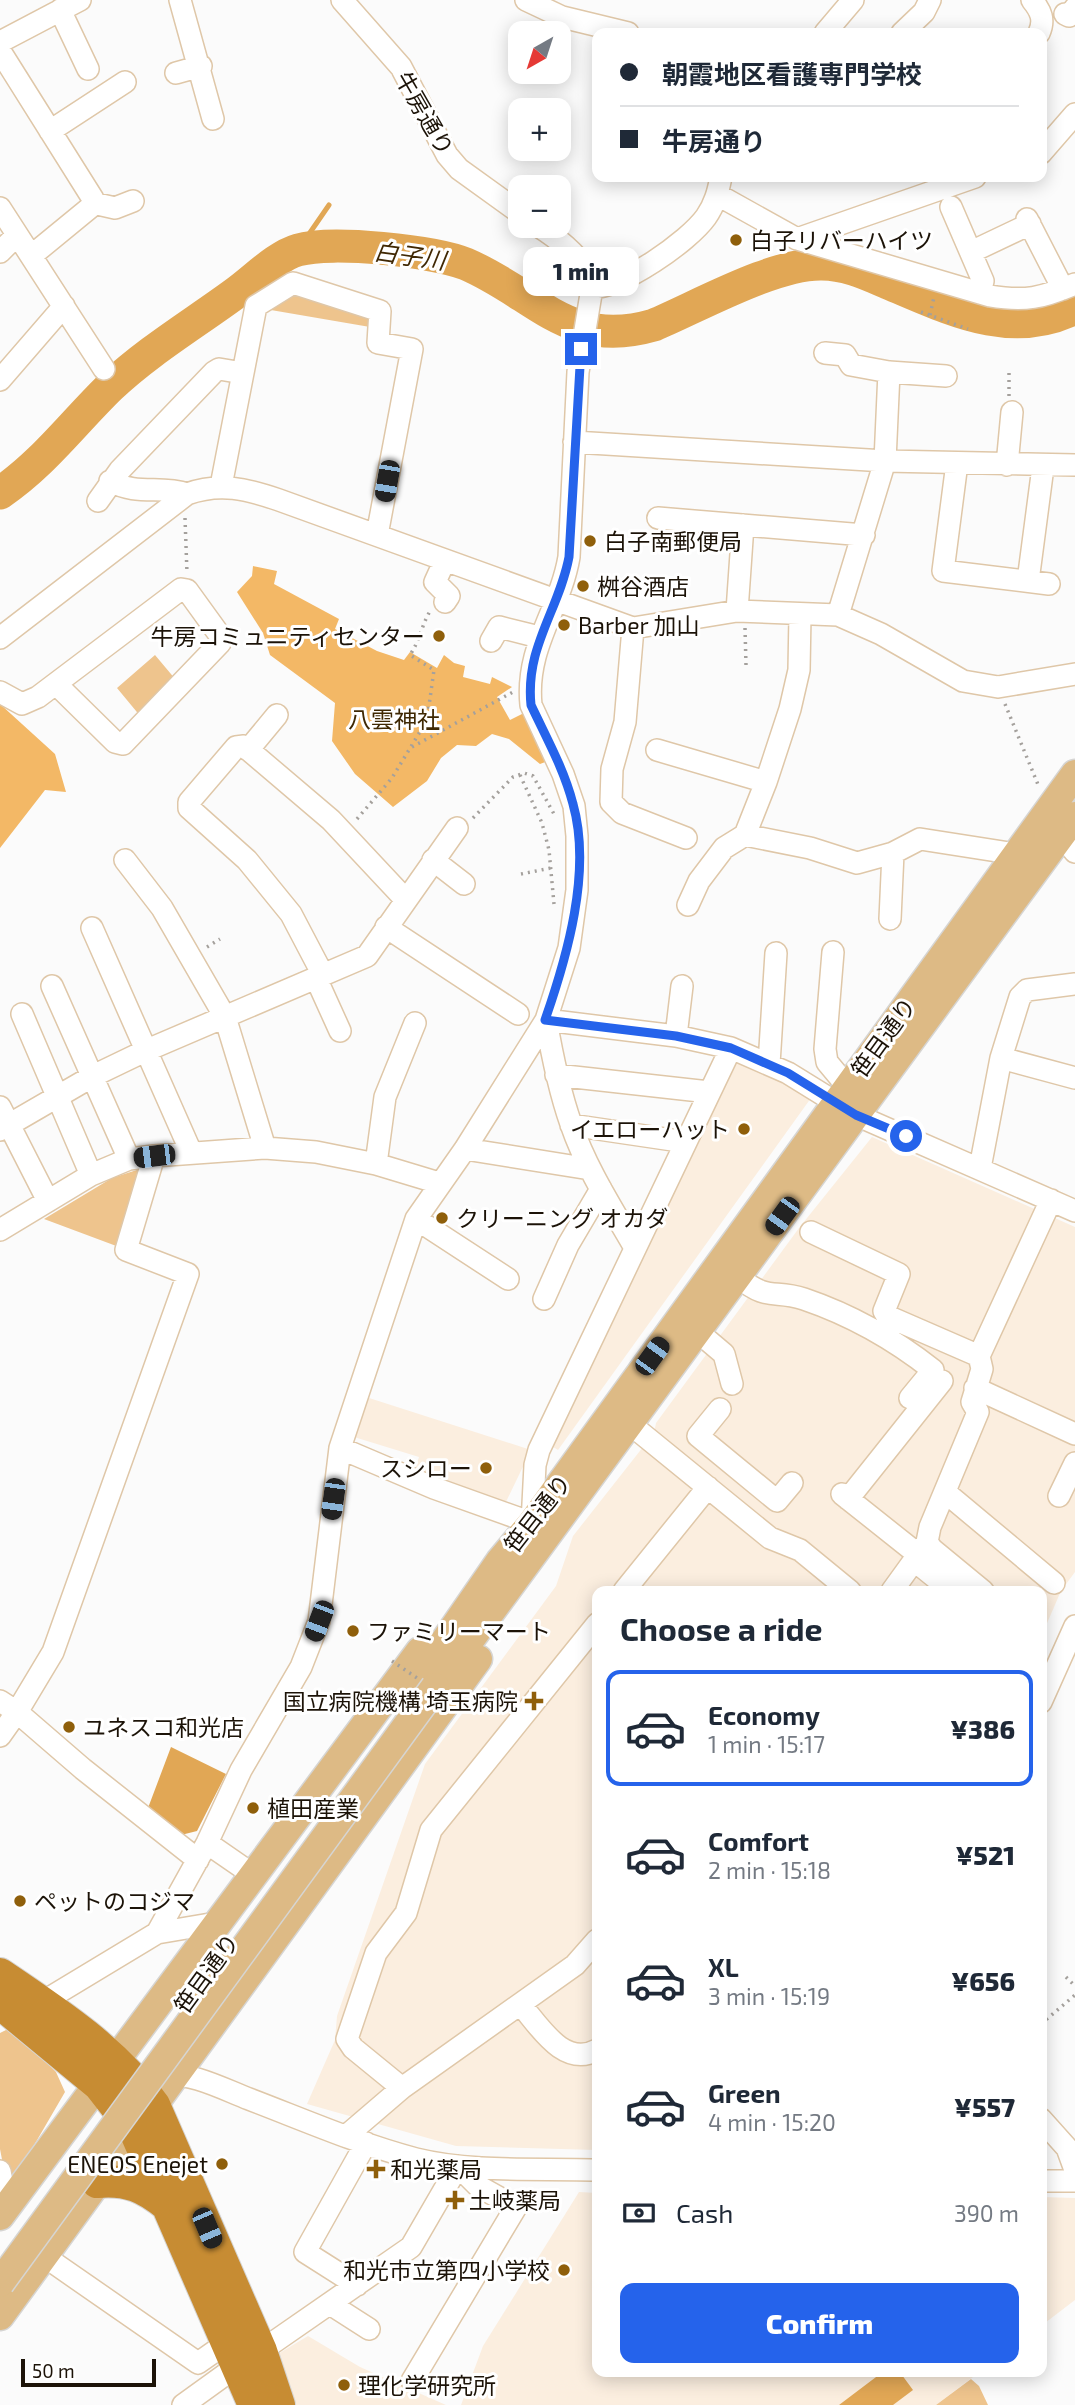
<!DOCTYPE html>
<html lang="en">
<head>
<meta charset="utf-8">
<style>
  :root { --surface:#fff; --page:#f2f2f3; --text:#1f2937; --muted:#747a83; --line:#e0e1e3; --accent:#2563eb }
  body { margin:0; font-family:"Exo 2","Noto Sans JP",sans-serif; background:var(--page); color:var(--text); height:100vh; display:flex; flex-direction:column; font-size:26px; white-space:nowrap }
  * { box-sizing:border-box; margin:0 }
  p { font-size:23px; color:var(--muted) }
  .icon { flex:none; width:38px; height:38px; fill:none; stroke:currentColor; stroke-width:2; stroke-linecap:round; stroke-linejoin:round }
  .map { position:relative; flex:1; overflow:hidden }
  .drawer { position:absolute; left:592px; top:1586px; width:455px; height:791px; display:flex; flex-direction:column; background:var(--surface); border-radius:14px; box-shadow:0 4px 18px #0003 }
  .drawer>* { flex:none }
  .banner { position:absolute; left:592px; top:28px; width:455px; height:154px; border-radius:14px; box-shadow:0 4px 18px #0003; display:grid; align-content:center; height:154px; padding:0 28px; background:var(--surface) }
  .needle { width:46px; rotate:219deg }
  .controls { position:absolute; left:508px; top:21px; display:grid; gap:14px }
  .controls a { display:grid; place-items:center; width:63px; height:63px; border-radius:14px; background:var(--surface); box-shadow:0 4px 18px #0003; font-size:35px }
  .scale { position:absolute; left:21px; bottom:18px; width:135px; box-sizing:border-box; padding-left:7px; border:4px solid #1c1308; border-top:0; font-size:19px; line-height:24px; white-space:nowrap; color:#1c1308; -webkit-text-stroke:5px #fff; paint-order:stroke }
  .end { position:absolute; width:32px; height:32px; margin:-16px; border:9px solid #2563eb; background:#fff; box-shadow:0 0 0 4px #fff }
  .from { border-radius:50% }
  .bubble { position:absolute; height:49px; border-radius:14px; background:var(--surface); box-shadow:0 4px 18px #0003; font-size:23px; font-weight:800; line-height:49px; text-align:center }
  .car { position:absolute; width:21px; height:42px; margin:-21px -10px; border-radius:9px; box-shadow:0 0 5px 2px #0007; background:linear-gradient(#222 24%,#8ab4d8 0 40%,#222 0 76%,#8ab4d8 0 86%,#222 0) }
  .banner b { display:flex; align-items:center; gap:24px; height:66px; font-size:26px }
  .banner b+b { border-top:2px solid var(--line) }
  .banner i { width:18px; height:18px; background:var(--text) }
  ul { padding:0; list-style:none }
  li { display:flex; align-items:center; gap:21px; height:116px; margin:0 14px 10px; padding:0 14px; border:4px solid transparent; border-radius:14px }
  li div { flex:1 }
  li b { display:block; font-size:26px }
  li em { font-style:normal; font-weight:800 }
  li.selected { border-color:var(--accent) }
  li>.icon { width:63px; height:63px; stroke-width:1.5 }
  h2 { padding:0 28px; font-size:32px; line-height:84px }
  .pay { display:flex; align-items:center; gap:18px; height:77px; padding:0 28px; font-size:26px }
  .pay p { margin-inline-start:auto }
  .cta { display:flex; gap:14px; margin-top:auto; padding:14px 28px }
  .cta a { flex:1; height:80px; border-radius:14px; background:var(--accent); color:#fff; font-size:28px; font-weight:800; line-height:80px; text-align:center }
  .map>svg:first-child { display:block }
  .built { fill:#fbeedf }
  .green { fill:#eec48d }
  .forest { fill:#f3b866 }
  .water { fill:#e1a755 }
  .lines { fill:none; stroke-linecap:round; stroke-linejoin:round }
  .stream { stroke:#e1a755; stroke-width:5 }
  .river { stroke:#e1a755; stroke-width:33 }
  .minor-casing { stroke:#dfc7a8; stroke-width:24 }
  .major-casing { stroke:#d6d5d3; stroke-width:31 }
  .highway-casing { stroke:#d6d5d3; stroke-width:34 }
  .path { stroke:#a4a09c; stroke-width:3.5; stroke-dasharray:2 5; stroke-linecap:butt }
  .minor { stroke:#fff; stroke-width:21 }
  .major { stroke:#ddba85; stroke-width:28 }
  .highway { stroke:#c78c33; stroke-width:32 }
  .major-bridge-casing { stroke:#d6d5d3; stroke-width:31; stroke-linecap:butt }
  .path-bridge { stroke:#a4a09c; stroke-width:3.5; stroke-dasharray:2 5; stroke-linecap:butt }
  .major-bridge { stroke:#ddba85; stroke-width:28 }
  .route { stroke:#2563eb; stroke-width:9 }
  .poi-dot { fill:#8f5f0b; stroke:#fff; stroke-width:2.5 }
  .labels { text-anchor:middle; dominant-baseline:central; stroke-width:6; stroke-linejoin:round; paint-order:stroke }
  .street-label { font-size:23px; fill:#1c1308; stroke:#fff }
  .poi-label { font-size:23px; fill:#1c1308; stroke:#fff; text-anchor:start }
  .park-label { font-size:23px; fill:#3f2803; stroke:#fff }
  .water-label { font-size:24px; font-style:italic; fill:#402804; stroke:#fff }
</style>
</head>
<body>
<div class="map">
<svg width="1075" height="2405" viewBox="0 0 1075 2405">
  <rect width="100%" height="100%" fill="#fbfbfb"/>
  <path class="built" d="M 739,1061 L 811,1098 L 558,1450 L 547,1443 L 727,1064 Z
    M 872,1137 L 1075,1227 L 1075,1572 L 1061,1591 L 1041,1637 L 1041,1591 L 597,1591 L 597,2150 L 456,2146 L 307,2104 L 335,2040 L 337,2016 L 425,1764 L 556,1586 L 573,1536 L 654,1433 L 656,1423 L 799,1228 Z
    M 366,1397 L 531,1450 L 503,1508 L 413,1476 L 419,1457 L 354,1437 Z
    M 579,2192 L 597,2193 L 597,2371 L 981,2371 L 936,2405 L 461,2405 L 483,2346 Z
    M 1041,2197 L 1075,2198 L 1075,2300 L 1041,2326 Z
    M 308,2336 L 360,2367 L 446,2405 L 296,2405 L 278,2354 Z"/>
  <path class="green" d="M 296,290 L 372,316 L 370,327 L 265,309 Z
    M 155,655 L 176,680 L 141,717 L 117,688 Z
    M 146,1167 L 119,1247 L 44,1219 L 112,1178 Z
    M 12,2027 L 56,2072 L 65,2092 L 15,2178 L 5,2175 L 0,2149 L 0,2033 Z
    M 971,2379 L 979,2386 L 988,2405 L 936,2405 Z"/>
  <path class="forest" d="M 253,566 L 277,571 L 274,584 L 339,619 L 335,629 L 377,651 L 404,660 L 410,652 L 437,668 L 444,655 L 454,663 L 465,666 L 463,677 L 490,684 L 492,677 L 512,687 L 497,697 L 510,720 L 526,712 L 548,761 L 540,764 L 509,739 L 492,734 L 476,746 L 457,745 L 441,758 L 427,781 L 393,807 L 355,774 L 332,741 L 335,703 L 270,655 L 263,633 L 237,592 L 252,576 Z
    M 0,704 L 55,754 L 66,792 L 45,790 L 0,848 Z"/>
  <path class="water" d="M 171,1747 L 226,1774 L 197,1831 L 181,1835 L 148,1808 Z
    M 884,2371 L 899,2371 L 913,2390 L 893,2405 L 839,2405 Z"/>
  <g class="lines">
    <path class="stream" d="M 298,250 L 329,205"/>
    <path class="river" d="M 0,493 C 43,464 73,423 110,387 C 148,351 195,323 237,292 C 255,279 277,256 298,250 C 331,240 434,251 466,264 C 538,295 568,350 654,325 C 699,306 775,263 822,264 C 846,264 867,274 888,283 C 948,308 1011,341 1075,308"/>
    <g class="minor-casing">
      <path id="minor" d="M 180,0 L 213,119
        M 342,0 L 401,67 L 447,155 L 459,169 L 520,213
        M 526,0 L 562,17 L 628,33
        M 1032,0 C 1041,11 1045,20 1039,33
        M 60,10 L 88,69
        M 1065,14 L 1069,16 L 1075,8
        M 825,33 L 853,0
        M 902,33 L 924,12 L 930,0
        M 0,42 L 80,0
        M 0,51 L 93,199 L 92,206 L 31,256
        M 176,73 L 201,66
        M 50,131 L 125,82
        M 1041,153 L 1075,114
        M 718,195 L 797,239 L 990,296 C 1025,302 1042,298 1075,284
        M 93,203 L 115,208 L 133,201
        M 951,207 L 983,281 L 980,293
        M 0,208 L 104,369
        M 1027,219 L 1063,289
        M 797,239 L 975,177
        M 0,252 L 17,235
        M 971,252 L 1030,224
        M 592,288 C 623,287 688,242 706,217 C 715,204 718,192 721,177
        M 825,353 L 845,355 L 851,365 L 889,372 L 946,376
        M 0,380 L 64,306
        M 574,442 L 885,461 L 1075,465
        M 957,463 L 943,571 L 1049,584
        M 1007,465 L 1012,412
        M 110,481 C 138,496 160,485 187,494
        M 221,486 L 256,306 L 293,283 L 380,311 L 378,343 L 412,349 L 377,535
        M 98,501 L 120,470 L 214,372 L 219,369 L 243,373
        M 658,518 L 864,535
        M 1028,581 L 1043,467
        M 445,602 L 449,596 L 435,582 L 445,560
        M 737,611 L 743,525
        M 838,615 L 885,461 L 889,372
        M 633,628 L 625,722 L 612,769 L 611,802 L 622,813 L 686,838
        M 0,638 L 187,494 C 220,482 247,489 279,500 L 633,628 L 737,611 L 838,615 L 881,634 L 963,681 L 998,687 L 1075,674
        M 491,641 L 499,627 L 539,637
        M 0,692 L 22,704 L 38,697 L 181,589 L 187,590 L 221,637 L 220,643 L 123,744 L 115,742 L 56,684
        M 248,750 L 277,715
        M 657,750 L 766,782
        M 745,835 L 810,848 L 857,863 L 893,853 L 920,839 L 1016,854
        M 1061,835 L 1075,852
        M 125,860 L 162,908 L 225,1017 L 265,1148
        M 433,860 L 464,884
        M 688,905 L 699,881 L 724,848 L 745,835 L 766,782 L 790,709 L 799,670 L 800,615
        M 890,919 L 893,853
        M 386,927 L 518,1014
        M 92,928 L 191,1152
        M 833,952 L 825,1049 L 827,1062 L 847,1086
        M 323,975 L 291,914 L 247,860 L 189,808 L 189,802 L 236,747 L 244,746 L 331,820 L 405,899
        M 316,978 L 340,1031
        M 52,986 L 129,1159
        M 22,1014 L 91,1175
        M 546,1020 C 552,1055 559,1090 571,1124 C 586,1168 612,1208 635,1248
        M 546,1020 L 676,1036 L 731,1048
        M 676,1036 L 682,986
        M 1001,1058 L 1075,1078
        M 769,1064 L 776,953
        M 556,1075 L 709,1092
        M 0,1107 L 48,1201
        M 571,1125 L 686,1142
        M 0,1130 L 93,1076 L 145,1051 L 367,956 L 457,828
        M 465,1149 L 590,1169
        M 376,1164 L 385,1097 L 415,1023
        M 980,1168 L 1001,1058 L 1020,997 L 1027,990 L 1075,984
        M 416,1219 L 508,1279
        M 0,1230 L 91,1175 L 129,1159 L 154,1156 L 265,1148 L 316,1152 L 376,1164 L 439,1183
        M 811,1232 L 899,1274 L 884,1311 L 887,1316 L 979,1356
        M 738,1277 C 769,1302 773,1289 804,1299 C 851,1315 895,1340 933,1370 L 910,1398
        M 544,1299 L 568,1245 L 601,1189
        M 698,1332 L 724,1354 L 732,1384
        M 975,1388 L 1075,1434
        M 720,1409 L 698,1436 L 777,1501 L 792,1483
        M 630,1424 L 770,1538 L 800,1550 L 850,1591
        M 340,1448 L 434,1488 L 532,1523 L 535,1465 L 539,1450 L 731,1048 L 788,1073 L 856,1115 L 1075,1211
        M 945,1492 L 1054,1583
        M 842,1494 L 920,1556
        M 1059,1496 L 1075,1463
        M 848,1499 L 942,1381
        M 916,1562 L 952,1591
        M 624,1591 L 708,1487
        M 892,1591 L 926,1544
        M 983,1591 L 932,1549 L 927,1542 L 930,1527 L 978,1412 L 972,1402 L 982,1369 L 979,1356 L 1051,1200
        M 0,1701 L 17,1712 L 53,1652 L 188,1274 L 126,1250 L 154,1156
        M 1041,1702 L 1075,1626
        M 0,1736 L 17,1712 L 83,1769 L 198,1860
        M 207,1843 L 252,1874
        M 157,1933 L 216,1923
        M 41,2003 L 157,1933 L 207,1843 L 241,1770 L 301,1667 L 319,1621 L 340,1448 L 416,1219 L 465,1149 L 546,1020 L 569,948 L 577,890 L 577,836 L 574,806 L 563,774 L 531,705 C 525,647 560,610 569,557 L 578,372 L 592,288 C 590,263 559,239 538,226
        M 521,2005 C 540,2027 564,2068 597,2050
        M 163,2075 C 192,2072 223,2089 249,2099 C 304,2120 359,2144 416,2159 C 473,2173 538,2168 597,2170
        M 402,2088 L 353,2048 L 347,2039 L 376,1953 L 406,1913 L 431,1830 L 597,1624
        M 1041,2119 L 1067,2148 L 1075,2170
        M 346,2136 L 402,2088 L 575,1965 L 597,1940
        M 0,2171 L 3,2188 L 13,2198
        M 1041,2181 L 1075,2181
        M 44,2256 L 198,2363 L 228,2342
        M 357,2285 L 305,2252 L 366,2143
        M 330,2304 L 369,2329
        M 261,2351 L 411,2247 L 458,2166 L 478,2186 L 516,2207 L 412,2381
        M 183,2405 L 237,2366"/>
    </g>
    <g class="major-casing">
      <path id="major" d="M 415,1684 L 500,1561 L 532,1523 L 1075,774
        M 437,1685 L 1075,816
        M 0,2216 L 420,1651
        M 0,2316 L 478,1659"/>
    </g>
    <g class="highway-casing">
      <path id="highway" d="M 0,1974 C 55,2011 116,2051 154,2105 L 261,2351 L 279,2405
        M 0,2003 L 99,2085 L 135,2131 L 254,2405
        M 97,2182 C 127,2179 145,2187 168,2206"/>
    </g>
    <path class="path" d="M 921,312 L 968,329
      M 930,315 L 934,297
      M 1009,396 L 1009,370
      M 185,518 L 187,573
      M 745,628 L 746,665
      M 1005,704 L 1039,787
      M 412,747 L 513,692
      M 520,775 L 542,823 L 549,850 L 554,904
      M 473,818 L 513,777 L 524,773 L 533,776 L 554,814
      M 357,819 L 392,778 L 427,720 L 434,670 L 410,655 C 420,640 421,627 430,611
      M 521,874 L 551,868
      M 207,947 L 220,939
      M 1066,1977 L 1075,1986
      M 1041,2024 L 1075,1995"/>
    <use href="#minor" class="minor"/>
    <use href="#major" class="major"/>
    <use href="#highway" class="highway"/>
    <g class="major-bridge-casing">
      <path id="major-bridge" d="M 0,2283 L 435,1687"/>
    </g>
    <path class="path-bridge" d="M 392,1661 L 417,1678"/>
    <use href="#major-bridge" class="major-bridge"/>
  </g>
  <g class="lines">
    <path class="route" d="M 581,349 L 569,557 C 559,610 525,647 531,705 C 546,737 564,769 573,804 C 592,871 567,957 545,1020 L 676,1036 L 731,1048 L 788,1073 L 856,1115 L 906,1136"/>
  </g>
  <g class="poi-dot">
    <circle cx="736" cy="240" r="7"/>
    <circle cx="590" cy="541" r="7"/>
    <circle cx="583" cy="586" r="7"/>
    <circle cx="564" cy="625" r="7"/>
    <circle cx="439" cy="636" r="7"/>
    <circle cx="744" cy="1129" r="7"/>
    <circle cx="442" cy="1218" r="7"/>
    <circle cx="486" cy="1468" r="7"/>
    <circle cx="353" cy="1631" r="7"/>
    <path d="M530.5 1690.5h7v7h7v7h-7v7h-7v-7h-7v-7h7z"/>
    <circle cx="69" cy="1727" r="7"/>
    <circle cx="253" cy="1808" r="7"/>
    <circle cx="20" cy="1901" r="7"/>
    <circle cx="222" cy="2164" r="7"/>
    <path d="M372.5 2158.5h7v7h7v7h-7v7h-7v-7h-7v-7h7z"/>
    <path d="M451.5 2189.5h7v7h7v7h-7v7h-7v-7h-7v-7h7z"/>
    <circle cx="564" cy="2270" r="7"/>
    <circle cx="344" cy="2385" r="7"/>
  </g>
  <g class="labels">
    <g class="street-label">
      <text transform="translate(425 113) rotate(60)">牛房通り</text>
      <text transform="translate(883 1037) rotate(-54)">笹目通り</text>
      <text transform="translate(537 1513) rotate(-52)">笹目通り</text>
      <text transform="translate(206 1973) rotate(-54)">笹目通り</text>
    </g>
    <g class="poi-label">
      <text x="750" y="240">白子リバーハイツ</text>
      <text x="604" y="541">白子南郵便局</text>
      <text x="597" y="586">桝谷酒店</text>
      <text x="578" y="625">Barber 加山</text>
      <text x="425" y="636" text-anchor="end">牛房コミュニティセンター</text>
      <text x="730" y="1129" text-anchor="end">イエローハット</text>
      <text x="456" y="1218">クリーニング オカダ</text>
      <text x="472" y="1468" text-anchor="end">スシロー</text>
      <text x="367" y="1631">ファミリーマート</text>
      <text x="518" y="1701" text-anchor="end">国立病院機構 埼玉病院</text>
      <text x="83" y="1727">ユネスコ和光店</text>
      <text x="267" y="1808">植田産業</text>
      <text x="34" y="1901">ペットのコジマ</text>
      <text x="208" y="2164" text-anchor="end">ENEOS Enejet</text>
      <text x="390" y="2169">和光薬局</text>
      <text x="469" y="2200">土岐薬局</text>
      <text x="550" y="2270" text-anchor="end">和光市立第四小学校</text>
      <text x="358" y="2385">理化学研究所</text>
    </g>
    <g class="park-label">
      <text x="394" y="719">八雲神社</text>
    </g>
    <g class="water-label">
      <text transform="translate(410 255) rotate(8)">白子川</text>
    </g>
  </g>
</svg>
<div class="controls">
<a><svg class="needle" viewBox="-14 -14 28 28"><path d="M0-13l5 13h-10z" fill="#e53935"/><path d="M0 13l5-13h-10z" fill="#747a83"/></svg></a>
<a>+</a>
<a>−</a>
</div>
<div class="scale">50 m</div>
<i class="end from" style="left:906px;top:1136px"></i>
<i class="end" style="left:581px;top:349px"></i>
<div class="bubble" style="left:523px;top:247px;width:116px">1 min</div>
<i class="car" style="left:387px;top:481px;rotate:190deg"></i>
<i class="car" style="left:154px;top:1156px;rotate:263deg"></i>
<i class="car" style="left:782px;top:1216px;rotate:216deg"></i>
<i class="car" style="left:652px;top:1356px;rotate:36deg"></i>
<i class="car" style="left:333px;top:1499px;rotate:188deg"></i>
<i class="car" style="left:319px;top:1621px;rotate:201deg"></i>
<i class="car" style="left:207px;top:2228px;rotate:157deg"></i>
<div class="banner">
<b><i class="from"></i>朝霞地区看護専門学校</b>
<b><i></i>牛房通り</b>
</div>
<section class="drawer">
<h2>Choose a ride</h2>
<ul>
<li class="selected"><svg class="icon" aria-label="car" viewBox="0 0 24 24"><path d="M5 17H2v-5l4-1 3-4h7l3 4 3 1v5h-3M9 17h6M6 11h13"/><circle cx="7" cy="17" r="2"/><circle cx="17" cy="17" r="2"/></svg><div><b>Economy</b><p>1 min · 15:17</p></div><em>¥386</em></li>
<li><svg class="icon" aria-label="car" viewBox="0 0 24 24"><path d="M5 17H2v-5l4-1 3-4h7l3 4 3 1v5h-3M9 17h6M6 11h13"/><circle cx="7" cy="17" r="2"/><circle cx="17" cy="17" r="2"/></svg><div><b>Comfort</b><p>2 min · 15:18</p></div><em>¥521</em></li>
<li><svg class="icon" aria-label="car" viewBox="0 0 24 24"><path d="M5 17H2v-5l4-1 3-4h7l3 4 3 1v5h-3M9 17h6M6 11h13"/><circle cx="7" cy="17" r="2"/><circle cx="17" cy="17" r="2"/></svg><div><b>XL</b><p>3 min · 15:19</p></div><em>¥656</em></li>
<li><svg class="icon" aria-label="car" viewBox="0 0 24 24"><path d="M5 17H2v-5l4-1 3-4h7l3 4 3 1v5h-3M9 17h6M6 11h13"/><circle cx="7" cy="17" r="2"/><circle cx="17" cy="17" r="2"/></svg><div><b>Green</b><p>4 min · 15:20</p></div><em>¥557</em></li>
</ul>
<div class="pay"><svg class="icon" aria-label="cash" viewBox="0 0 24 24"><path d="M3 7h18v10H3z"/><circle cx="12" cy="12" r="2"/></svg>Cash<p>390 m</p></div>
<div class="cta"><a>Confirm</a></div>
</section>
</div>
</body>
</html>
